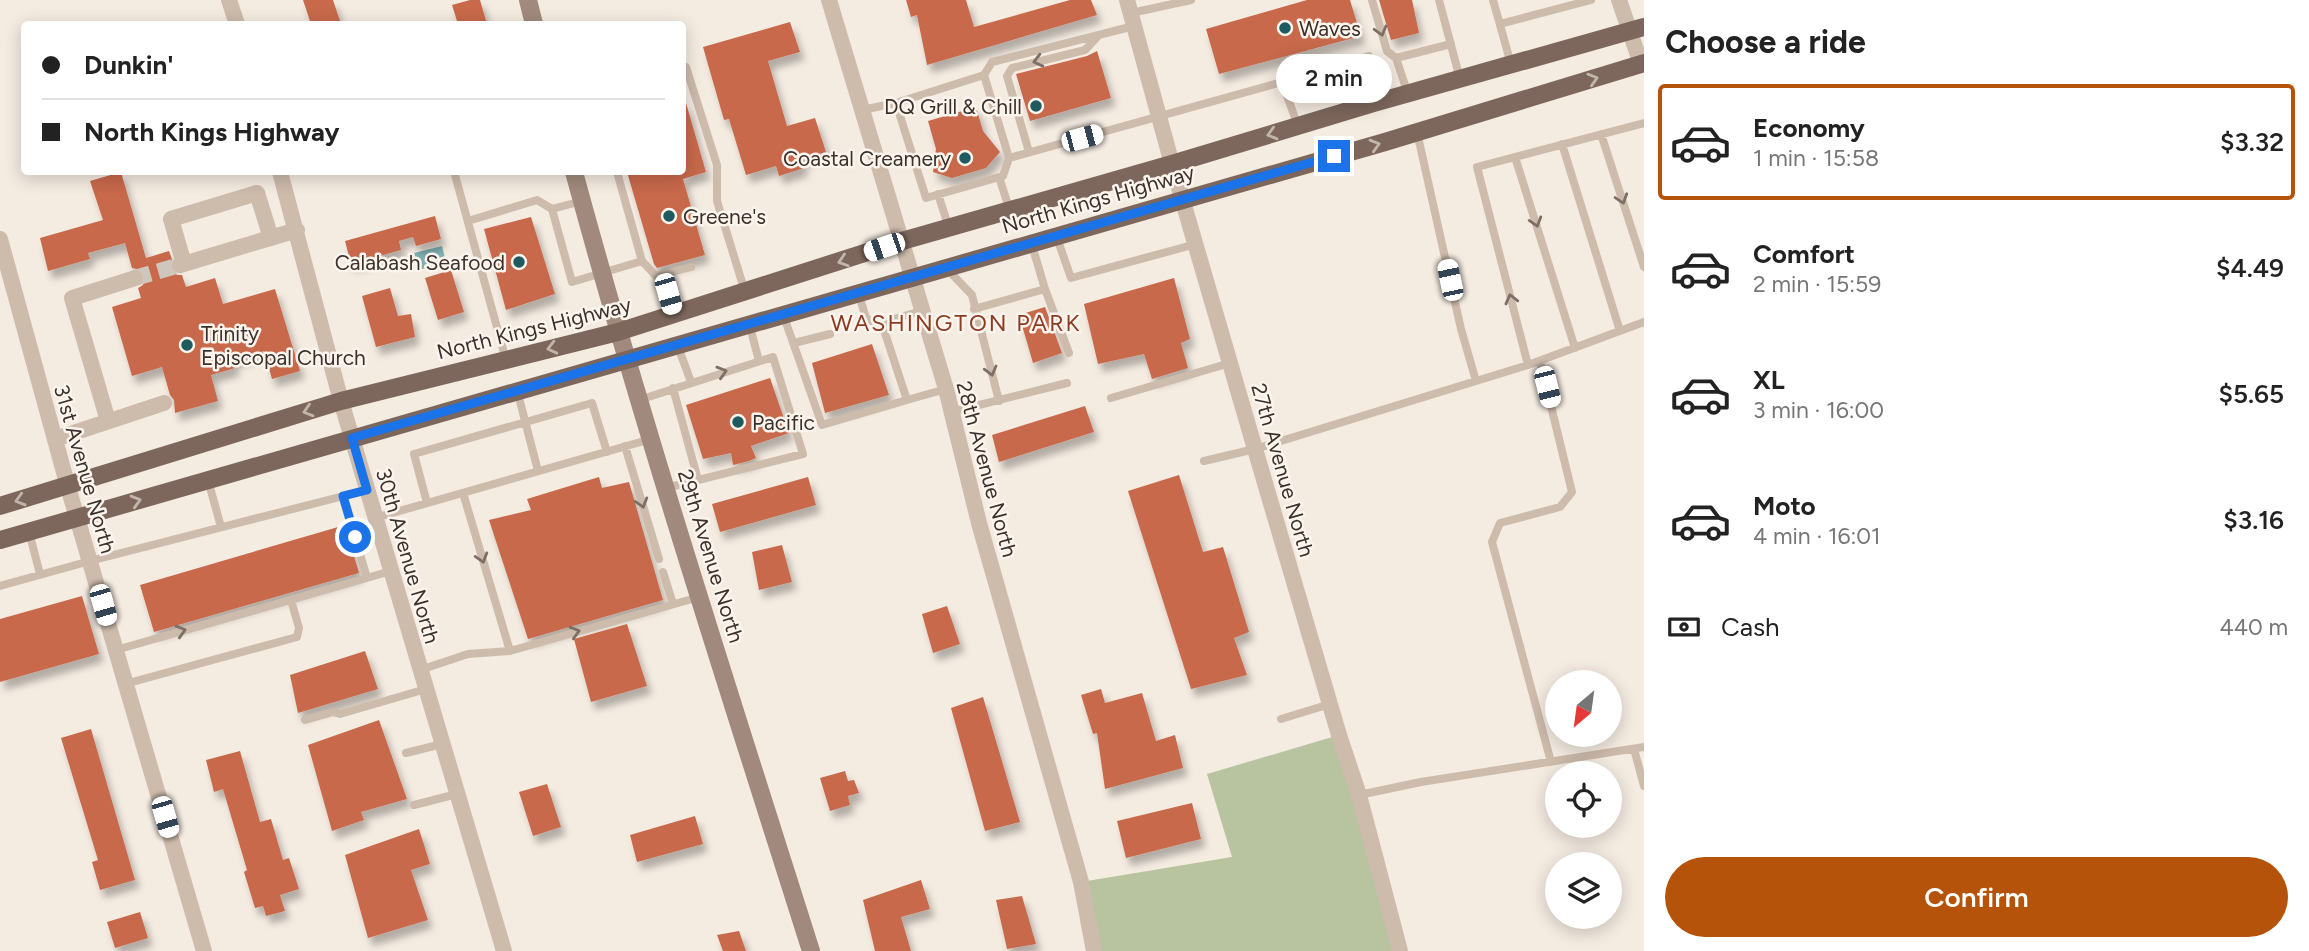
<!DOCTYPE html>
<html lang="en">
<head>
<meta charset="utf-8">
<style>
  :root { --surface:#fff; --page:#f6f6f6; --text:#222; --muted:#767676; --line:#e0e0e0; --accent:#b45309 }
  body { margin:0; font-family:Figtree,sans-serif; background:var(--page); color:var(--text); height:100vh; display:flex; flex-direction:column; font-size:26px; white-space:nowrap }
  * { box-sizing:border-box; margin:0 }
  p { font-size:23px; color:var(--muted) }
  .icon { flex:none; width:38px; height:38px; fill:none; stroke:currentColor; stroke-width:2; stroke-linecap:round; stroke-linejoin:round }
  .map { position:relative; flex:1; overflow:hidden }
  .panel { display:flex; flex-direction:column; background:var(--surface); width:665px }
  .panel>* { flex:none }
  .hud { position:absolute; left:21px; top:21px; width:665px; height:154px; border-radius:7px; box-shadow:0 4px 18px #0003; display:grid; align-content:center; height:154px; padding:0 21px; background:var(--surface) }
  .needle { width:46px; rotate:209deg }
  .controls { position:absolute; left:1545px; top:670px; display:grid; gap:14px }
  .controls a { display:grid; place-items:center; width:77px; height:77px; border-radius:50%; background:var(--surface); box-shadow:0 4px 18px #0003; font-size:35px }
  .end { position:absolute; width:32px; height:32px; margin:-16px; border:9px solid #1a73e8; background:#fff; box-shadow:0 0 0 4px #fff }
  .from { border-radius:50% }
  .bubble { position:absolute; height:49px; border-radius:24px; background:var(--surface); box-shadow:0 4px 18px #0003; font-size:23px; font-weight:600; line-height:49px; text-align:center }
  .car { position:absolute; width:21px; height:42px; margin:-21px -10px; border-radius:9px; box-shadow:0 0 5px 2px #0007; background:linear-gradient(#fff 24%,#345 0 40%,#fff 0 76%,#345 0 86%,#fff 0) }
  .hud b { display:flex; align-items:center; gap:24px; height:66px; font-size:26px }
  .hud b+b { border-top:2px solid var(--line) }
  .hud i { width:18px; height:18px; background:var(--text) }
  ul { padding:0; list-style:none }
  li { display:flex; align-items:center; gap:21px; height:116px; margin:0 14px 10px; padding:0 7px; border:4px solid transparent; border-radius:7px }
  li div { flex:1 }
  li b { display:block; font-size:26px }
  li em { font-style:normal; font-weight:600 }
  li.on { border-color:var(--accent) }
  li>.icon { width:63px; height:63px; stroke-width:1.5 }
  h2 { padding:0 21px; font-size:32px; line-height:84px }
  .pay { display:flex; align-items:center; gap:18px; height:77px; padding:0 21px; font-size:26px }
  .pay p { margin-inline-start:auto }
  .primary-button { display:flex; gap:14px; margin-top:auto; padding:14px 21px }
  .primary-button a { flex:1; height:80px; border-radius:42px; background:var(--accent); color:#fff; font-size:28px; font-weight:600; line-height:80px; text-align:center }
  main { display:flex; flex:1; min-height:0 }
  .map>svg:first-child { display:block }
  .green { fill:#b8c4a0 }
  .water { fill:#7fb0b2 }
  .building { fill:#c8694b; filter:url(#shadow) }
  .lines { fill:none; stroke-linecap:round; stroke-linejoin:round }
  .minor-tunnel { stroke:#cfc6bd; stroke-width:16; stroke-dasharray:16 8; stroke-linecap:butt }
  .service { stroke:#cdbbac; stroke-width:8 }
  .minor { stroke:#cdbbac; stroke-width:16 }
  .secondary { stroke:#a18a7d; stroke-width:18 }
  .primary { stroke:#7d675c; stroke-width:18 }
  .oneway { stroke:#7d6f65 }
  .oneway2 { stroke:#c2b5ac }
  .route { stroke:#1a73e8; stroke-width:9 }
  .poi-dot { fill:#1f5a5e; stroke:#fbf5ee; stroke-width:2.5 }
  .labels { text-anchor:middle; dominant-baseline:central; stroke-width:5; stroke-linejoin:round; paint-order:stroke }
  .poi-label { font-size:21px; fill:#3b302b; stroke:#fbf5ee; text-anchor:start }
  .street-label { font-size:21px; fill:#3b302b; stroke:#fbf5ee }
  .neighbourhood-label { font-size:23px; letter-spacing:2px; fill:#8c3b22; stroke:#fbf5ee }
</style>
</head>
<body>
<main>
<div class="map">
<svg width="1644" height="951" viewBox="0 0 1644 951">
  <defs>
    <filter id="shadow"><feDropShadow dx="4.5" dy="8" stdDeviation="3.5" flood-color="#0004"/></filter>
  </defs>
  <rect width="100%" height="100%" fill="#f4ebe1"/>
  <path class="green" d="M 1339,735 L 1400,951 L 1094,951 L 1081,882 L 1232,857 L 1207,774 Z"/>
  <path class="water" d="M 442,246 L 446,262 L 419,270 L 414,253 Z"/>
  <path class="building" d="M 303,0 L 333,0 L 341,24 L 311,24 Z
    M 470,0 L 480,0 L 487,24 L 458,24 L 452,5 Z
    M 906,0 L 966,0 L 974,27 L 1070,0 L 1091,0 L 1097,15 L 927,65 L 917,15 L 911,17 Z
    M 1307,0 L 1350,0 L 1361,36 L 1219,74 L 1206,29 Z
    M 1379,0 L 1412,0 L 1419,33 L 1391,40 Z
    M 790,22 L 800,52 L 768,61 L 787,126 L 815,118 L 826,152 L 801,159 L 804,168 L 779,176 L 776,166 L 746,175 L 729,119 L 724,120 L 703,47 Z
    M 1097,51 L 1111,98 L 1030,121 L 1016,74 L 1087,56 Z
    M 682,103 L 686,103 L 706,172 L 683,179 L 705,255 L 657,268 L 654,264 L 627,172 L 681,172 L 682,176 Z
    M 976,107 L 983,131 L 1000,152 L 986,168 L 952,178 L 933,172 L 936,149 L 928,121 Z
    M 121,172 L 146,258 L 169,251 L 172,259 L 170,269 L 177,275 L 182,275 L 186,287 L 215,278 L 223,304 L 275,289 L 300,371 L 272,379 L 264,351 L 233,360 L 235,368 L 211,375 L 218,401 L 175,413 L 174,400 L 170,395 L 162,367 L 132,376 L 112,307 L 141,298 L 138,288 L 143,285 L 145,276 L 142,270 L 132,268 L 125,243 L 88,253 L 90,259 L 48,271 L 40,238 L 103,220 L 90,181 Z
    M 435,216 L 441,239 L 416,246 L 413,237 L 399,241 L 401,250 L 351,264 L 345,241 Z
    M 531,217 L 555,294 L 506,310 L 484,229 Z
    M 451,270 L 464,312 L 438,320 L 425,278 Z
    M 1174,278 L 1190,339 L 1181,343 L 1188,368 L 1152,379 L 1144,354 L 1098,364 L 1084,304 Z
    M 390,288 L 398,316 L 411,314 L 415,337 L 376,347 L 362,296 Z
    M 1045,307 L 1062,353 L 1033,363 L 1019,315 Z
    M 872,344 L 889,395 L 825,413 L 812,363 Z
    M 770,378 L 789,433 L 751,446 L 756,458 L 749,461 L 733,465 L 731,453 L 703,459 L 686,405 Z
    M 1085,406 L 1094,432 L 999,462 L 992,435 Z
    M 1179,475 L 1203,552 L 1223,547 L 1249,632 L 1234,638 L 1247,675 L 1191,689 L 1128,491 Z
    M 599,477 L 602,488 L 629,482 L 663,600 L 528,639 L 489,520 L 531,510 L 527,499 Z
    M 808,477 L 816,505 L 720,532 L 712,504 Z
    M 345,525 L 359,573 L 154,632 L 140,585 Z
    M 782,545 L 792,582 L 759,590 L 752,552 Z
    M 82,596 L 99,654 L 0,682 L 0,619 Z
    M 947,606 L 960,644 L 933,653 L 922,614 Z
    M 627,624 L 647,686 L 591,702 L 574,639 Z
    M 365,651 L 378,689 L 298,713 L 290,675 Z
    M 1101,689 L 1105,703 L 1142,693 L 1156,741 L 1175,735 L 1183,768 L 1105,789 L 1097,733 L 1093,734 L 1081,695 Z
    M 983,697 L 1020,822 L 985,831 L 951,708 Z
    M 379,720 L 407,799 L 361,812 L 364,820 L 332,831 L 308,745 Z
    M 91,729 L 135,880 L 100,890 L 92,862 L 98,860 L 61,738 Z
    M 240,751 L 260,822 L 271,819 L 283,860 L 289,858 L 299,889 L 280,895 L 285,911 L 266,916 L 263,906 L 255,908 L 244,872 L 247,870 L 223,789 L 214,792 L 206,760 Z
    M 845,771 L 848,781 L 854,780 L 859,793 L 848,796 L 850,805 L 830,811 L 820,778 Z
    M 547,784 L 561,827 L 533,836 L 519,792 Z
    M 1192,803 L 1201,839 L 1126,858 L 1117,821 Z
    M 695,816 L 703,844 L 637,862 L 630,835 Z
    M 419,829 L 430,864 L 411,870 L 428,920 L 368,938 L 345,855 Z
    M 921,880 L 930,909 L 901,917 L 911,951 L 875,951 L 863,900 Z
    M 1022,896 L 1036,944 L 1007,949 L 996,900 Z
    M 140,912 L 148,938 L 115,948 L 107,922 Z
    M 739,931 L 746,951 L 723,951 L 717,935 Z"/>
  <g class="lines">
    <path class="minor-tunnel" d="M 135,278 L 180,265"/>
    <path class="service" d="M 1372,0 L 1387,51 L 1396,58 L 1408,94
      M 1439,0 L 1460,79
      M 1493,0 L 1511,64
      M 1131,13 L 1191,0
      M 1500,24 L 1591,0
      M 1396,58 L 1451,44
      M 682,65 L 686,67 L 717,165 L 717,201 L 745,292
      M 984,75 L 992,62 L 1134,26
      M 862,110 L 896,103 L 984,75 L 1009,158 L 1003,176 L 926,198 L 896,103
      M 1298,126 L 1282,82 L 1369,56
      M 1417,132 L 1461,329 L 1476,381
      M 1601,134 L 1644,267
      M 1562,144 L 1620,331
      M 1029,152 L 1007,76 L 1012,68 L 1085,50 L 1099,35
      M 1515,157 L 1575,348
      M 1009,158 L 1282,82
      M 617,172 L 642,261 L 656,276 L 691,267
      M 455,175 L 506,360
      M 999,177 L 1010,211
      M 938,194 L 949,228
      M 552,209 L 572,282 L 642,261
      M 468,221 L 537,200 L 552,209 L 582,201
      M 1056,235 L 1071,278 L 1196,244
      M 947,269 L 972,295 L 999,401
      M 662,275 L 674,314
      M 1045,289 L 1069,353
      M 974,309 L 1045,289 L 1031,242
      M 783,314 L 822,425 L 907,400 L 883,327 L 866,318 L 858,292
      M 749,323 L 759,361
      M 883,327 L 894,319 L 921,311
      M 794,343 L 830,334
      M 677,344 L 691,382
      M 1540,361 L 1572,492 L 1560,507 L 1500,523 L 1492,542 L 1551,762
      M 1528,365 L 1477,167 L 1644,123
      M 673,388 L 698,480
      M 517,390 L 538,471
      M 1111,398 L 1230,363
      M 639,400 L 773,357 L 803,454 L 666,488
      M 907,400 L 946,389
      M 951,412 L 1067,383
      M 625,446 L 659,559
      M 1204,461 L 1255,449 L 1528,365 L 1644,322
      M 208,480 L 221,527
      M 463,493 L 510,651
      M 343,496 L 367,578
      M 427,503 L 414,454 L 592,403 L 607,452
      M 375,518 L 651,439
      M 29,532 L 40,574
      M 663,572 L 673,604
      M 0,586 L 90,561 L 367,490
      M 116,650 L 391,571
      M 420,670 L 468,654 L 510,651 L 699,597
      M 125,684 L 297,637 L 299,628 L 291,600
      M 1281,719 L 1330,704
      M 305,720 L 333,712 L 340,714 L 426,689
      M 1634,749 L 1644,786
      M 406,753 L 442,744
      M 1359,795 L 1421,782 L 1644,747
      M 414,805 L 457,794"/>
    <path class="minor" d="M 229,0 L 237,24
      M 829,0 L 946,389 L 979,523 L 1081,882 L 1094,951
      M 1127,0 L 1172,164 L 1255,449 L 1339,735 L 1359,795 L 1400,951
      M 1619,0 L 1641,64
      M 280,172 L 341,401 L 504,951
      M 0,239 L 68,487 L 204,951
      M 184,264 L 171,219 L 257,193 L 271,238
      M 180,265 L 297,230
      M 108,421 L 72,298 L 135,278
      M 55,439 L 164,403"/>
    <path class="secondary" d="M 528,0 L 534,24
      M 574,172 C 645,434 729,692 811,951"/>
    <path class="primary" d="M 0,506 L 341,401 L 618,332 L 902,241 L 1172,164 L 1374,103 L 1644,27
      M 0,540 L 1385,142 L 1644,63"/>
  </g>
  <defs><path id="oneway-chevron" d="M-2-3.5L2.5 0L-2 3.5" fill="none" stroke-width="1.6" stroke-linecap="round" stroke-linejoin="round" transform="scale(1.75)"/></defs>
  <g class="oneway">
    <use href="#oneway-chevron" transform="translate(1381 31) rotate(74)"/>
    <use href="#oneway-chevron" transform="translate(1038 61) rotate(166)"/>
    <use href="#oneway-chevron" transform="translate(1622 199) rotate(72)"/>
    <use href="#oneway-chevron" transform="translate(1536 222) rotate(73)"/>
    <use href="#oneway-chevron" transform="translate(1511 299) rotate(-104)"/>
    <use href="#oneway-chevron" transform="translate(991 371) rotate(75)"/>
    <use href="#oneway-chevron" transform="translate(722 372) rotate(-17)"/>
    <use href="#oneway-chevron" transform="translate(642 503) rotate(73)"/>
    <use href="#oneway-chevron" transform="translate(482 558) rotate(73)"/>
    <use href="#oneway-chevron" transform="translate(181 631) rotate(-16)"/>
    <use href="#oneway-chevron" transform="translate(575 632) rotate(-16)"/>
  </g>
  <g class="oneway2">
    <use href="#oneway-chevron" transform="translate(1593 79) rotate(-17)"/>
    <use href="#oneway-chevron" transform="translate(1272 134) rotate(163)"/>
    <use href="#oneway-chevron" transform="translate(1375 145) rotate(-16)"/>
    <use href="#oneway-chevron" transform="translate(843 261) rotate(162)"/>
    <use href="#oneway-chevron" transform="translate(552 348) rotate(166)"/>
    <use href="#oneway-chevron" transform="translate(308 411) rotate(163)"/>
    <use href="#oneway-chevron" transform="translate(20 500) rotate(164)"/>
    <use href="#oneway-chevron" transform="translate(136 501) rotate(-16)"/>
  </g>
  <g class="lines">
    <path class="route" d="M 355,537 L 343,496 L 367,490 L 352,438 L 1334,156"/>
  </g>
  <g class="poi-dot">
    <circle cx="1285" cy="28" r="7"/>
    <circle cx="1036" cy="106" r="7"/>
    <circle cx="965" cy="158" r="7"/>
    <circle cx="669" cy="216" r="7"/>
    <circle cx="519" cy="262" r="7"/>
    <circle cx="187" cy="345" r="7"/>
    <circle cx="738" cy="422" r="7"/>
  </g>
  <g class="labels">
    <g class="poi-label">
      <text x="1299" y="28">Waves</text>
      <text x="1022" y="106" text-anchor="end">DQ Grill &amp; Chill</text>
      <text x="951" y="158" text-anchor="end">Coastal Creamery</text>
      <text x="683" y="216">Greene's</text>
      <text x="505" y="262" text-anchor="end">Calabash Seafood</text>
      <text x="201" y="333">Trinity<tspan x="201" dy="24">Episcopal Church</tspan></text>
      <text x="752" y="422">Pacific</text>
    </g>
    <g class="street-label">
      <text transform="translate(1098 199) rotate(-16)">North Kings Highway</text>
      <text transform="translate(534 328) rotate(-14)">North Kings Highway</text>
      <text transform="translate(85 469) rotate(74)">31st Avenue North</text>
      <text transform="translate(987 469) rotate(75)">28th Avenue North</text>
      <text transform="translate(1283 470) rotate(74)">27th Avenue North</text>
      <text transform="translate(408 556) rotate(74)">30th Avenue North</text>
      <text transform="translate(711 556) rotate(73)">29th Avenue North</text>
    </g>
    <g class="neighbourhood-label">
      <text x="956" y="323">WASHINGTON PARK</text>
    </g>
  </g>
</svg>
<div class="controls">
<a><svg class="needle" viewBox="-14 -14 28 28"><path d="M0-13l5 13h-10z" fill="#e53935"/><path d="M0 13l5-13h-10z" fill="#767676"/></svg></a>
<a><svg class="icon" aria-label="locate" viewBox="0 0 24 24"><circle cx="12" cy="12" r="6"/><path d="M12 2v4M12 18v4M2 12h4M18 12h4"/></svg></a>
<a><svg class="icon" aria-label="layers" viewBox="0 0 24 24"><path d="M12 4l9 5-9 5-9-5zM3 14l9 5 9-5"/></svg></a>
</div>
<i class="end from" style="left:355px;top:537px"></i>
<i class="end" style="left:1334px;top:156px"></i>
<div class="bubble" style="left:1276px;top:54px;width:116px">2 min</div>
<i class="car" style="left:1082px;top:138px;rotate:75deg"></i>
<i class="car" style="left:884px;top:247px;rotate:251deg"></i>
<i class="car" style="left:1450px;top:280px;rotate:348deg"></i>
<i class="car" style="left:668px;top:294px;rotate:164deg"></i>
<i class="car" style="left:1547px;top:387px;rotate:166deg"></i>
<i class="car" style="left:103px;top:605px;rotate:164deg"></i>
<i class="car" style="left:165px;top:817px;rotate:164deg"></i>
<div class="hud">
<b><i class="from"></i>Dunkin'</b>
<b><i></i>North Kings Highway</b>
</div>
</div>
<section class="panel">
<h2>Choose a ride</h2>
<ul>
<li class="on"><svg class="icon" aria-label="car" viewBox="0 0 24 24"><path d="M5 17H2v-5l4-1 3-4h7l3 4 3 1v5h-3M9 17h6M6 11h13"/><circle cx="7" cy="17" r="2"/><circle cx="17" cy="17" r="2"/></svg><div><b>Economy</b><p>1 min · 15:58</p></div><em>$3.32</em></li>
<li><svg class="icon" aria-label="car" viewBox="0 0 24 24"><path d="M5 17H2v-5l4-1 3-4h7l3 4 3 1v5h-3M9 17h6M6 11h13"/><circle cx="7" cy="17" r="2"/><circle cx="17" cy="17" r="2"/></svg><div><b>Comfort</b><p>2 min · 15:59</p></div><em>$4.49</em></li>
<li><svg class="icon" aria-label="car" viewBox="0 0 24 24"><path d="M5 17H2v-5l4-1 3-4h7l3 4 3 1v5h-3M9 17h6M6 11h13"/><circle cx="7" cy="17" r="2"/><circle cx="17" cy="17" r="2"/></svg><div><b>XL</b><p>3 min · 16:00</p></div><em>$5.65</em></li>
<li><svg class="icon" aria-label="car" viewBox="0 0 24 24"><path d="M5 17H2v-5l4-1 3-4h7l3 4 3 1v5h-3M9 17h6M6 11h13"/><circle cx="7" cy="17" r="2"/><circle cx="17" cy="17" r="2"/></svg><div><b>Moto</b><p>4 min · 16:01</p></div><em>$3.16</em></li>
</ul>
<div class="pay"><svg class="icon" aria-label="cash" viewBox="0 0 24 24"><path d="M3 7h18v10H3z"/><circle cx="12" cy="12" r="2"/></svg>Cash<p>440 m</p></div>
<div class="primary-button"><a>Confirm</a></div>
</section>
</main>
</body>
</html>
